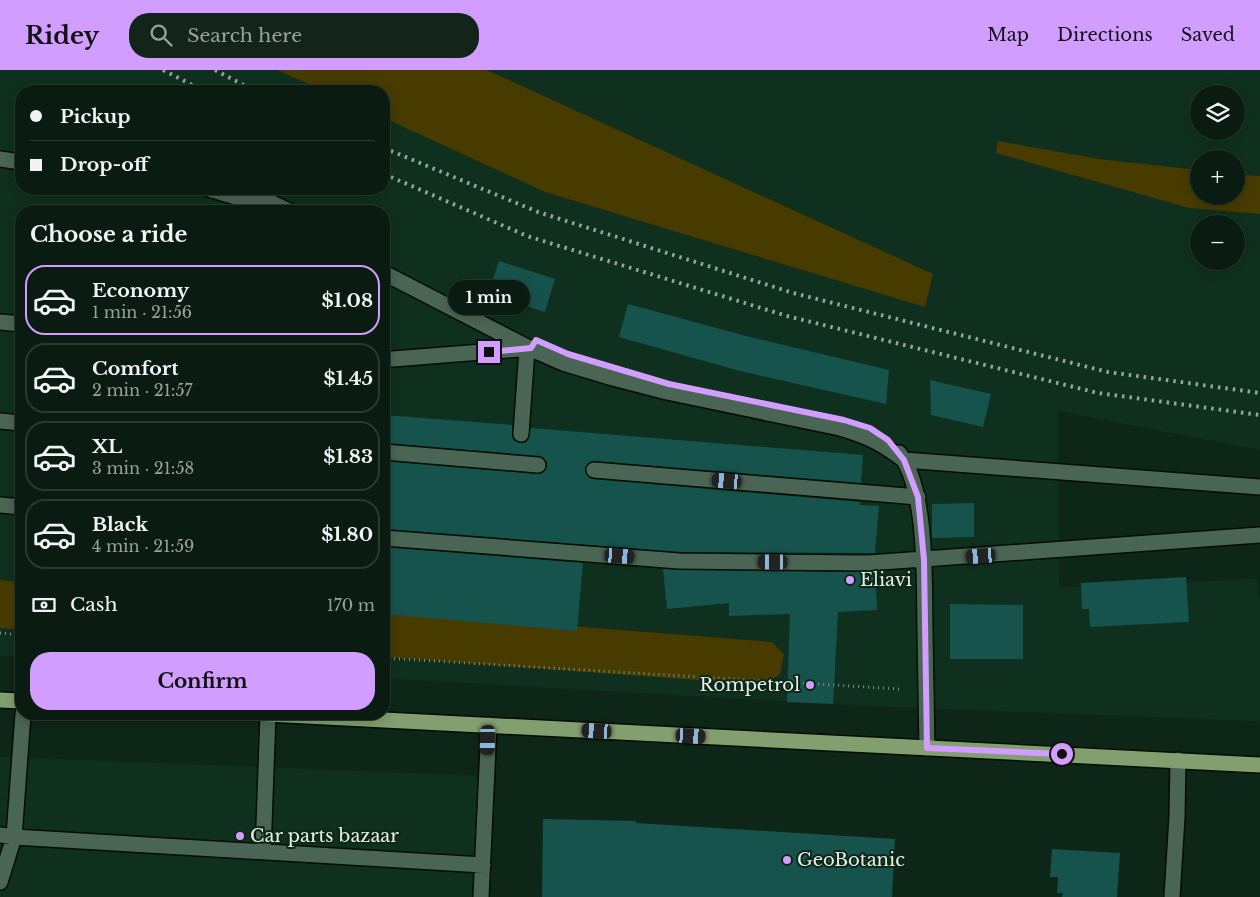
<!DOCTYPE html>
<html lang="en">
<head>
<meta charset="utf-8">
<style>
  :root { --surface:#0a1c12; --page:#13251b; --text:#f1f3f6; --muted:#99a19f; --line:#2a3a32; --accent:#d19dfe }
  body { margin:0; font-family:"Libre Baskerville",serif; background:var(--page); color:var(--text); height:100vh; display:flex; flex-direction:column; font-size:19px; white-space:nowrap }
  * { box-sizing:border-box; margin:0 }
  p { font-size:16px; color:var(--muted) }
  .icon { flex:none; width:28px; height:28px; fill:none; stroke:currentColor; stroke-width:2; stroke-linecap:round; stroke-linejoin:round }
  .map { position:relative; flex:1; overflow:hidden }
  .drawer { position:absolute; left:15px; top:135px; width:375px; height:515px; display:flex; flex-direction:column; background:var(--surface); border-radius:20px; box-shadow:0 2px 12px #0003,0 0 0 1px var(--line) }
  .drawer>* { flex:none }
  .top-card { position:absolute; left:15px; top:15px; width:375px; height:110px; border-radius:20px; box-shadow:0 2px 12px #0003,0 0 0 1px var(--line); display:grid; align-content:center; height:110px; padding:0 15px; background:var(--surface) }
  .fabs { position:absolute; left:1190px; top:15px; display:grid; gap:10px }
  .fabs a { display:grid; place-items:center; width:55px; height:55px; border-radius:50%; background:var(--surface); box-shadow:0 2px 12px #0003,0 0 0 1px var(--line); font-size:25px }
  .end { position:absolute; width:22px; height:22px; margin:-11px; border:6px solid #d19dfe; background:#111; box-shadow:0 0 0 2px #111 }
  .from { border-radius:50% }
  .bubble { position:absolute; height:35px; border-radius:18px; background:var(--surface); box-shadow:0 2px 12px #0003,0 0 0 1px var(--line); font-size:16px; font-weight:700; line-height:35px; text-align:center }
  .car { position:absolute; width:15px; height:30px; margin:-15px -8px; border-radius:6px; box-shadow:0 0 4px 1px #0007; background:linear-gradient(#222 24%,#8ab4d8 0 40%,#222 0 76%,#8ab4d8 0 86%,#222 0) }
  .top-card b { display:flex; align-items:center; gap:18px; height:48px; font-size:19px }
  .top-card b+b { border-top:1px solid var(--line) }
  .top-card i { width:12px; height:12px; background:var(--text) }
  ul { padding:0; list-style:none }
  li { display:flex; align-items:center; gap:15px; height:70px; margin:0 10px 8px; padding:0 5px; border:2px solid var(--line); border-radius:20px }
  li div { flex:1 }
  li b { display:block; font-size:19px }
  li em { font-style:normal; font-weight:700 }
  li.current { border-color:var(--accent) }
  li>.icon { width:45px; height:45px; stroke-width:1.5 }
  h2 { padding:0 15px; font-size:22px; line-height:60px }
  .pay { display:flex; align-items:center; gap:12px; height:55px; padding:0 15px; font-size:19px }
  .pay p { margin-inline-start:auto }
  .action { display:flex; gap:10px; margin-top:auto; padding:10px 15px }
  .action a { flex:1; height:58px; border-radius:20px; background:var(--accent); color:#111; font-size:20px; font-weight:700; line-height:58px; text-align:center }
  header { display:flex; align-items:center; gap:30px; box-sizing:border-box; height:70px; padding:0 25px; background:var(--accent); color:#111 }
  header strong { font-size:24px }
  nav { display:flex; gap:28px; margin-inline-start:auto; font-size:18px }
  .search { width:350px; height:45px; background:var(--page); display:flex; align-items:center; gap:12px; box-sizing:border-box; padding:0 18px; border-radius:20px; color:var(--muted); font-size:19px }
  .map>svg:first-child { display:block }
  .built { fill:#0f301e; fill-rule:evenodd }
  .green { fill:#473b00 }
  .building { fill:#16534d }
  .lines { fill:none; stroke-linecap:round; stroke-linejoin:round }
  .lane-casing { stroke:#000e04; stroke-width:18 }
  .primary-casing { stroke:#000e04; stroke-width:18 }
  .path { stroke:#7d9084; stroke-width:3; stroke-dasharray:1 4; stroke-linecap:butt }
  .lane { stroke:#4b6554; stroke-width:15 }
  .primary { stroke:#839e6f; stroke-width:15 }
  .rail { stroke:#95a69b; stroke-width:4; stroke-dasharray:2.5 5; stroke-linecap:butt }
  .route { stroke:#d19dfe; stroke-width:6 }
  .poi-dot { fill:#d19dfe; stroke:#0e2618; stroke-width:2 }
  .labels { text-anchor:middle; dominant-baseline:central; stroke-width:4; stroke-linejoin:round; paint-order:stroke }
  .poi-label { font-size:18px; fill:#e2f0e6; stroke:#0e2618; text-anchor:start }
</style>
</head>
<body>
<header>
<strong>Ridey</strong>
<div class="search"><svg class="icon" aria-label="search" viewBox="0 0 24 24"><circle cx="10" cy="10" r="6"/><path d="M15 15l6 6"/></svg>Search here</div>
<nav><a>Map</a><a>Directions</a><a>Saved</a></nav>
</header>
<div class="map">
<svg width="1260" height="827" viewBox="0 0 1260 827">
  <rect width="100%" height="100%" fill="#0e2618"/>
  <path class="built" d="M 0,0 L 277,0 L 324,21 L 21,21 L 21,119 L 384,119 L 384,48 L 545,122 L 925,236 L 933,204 L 487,0 L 1260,0 L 1260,106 L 1236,104 L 1236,89 L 1199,89 L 1199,100 L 1099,89 L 1189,138 L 1260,144 L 1260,380 L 1058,341 L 1059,518 L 1257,509 L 1258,527 L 1260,527 L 1260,651 L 870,636 L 384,608 L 384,587 L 764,615 L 784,584 L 772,572 L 384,541 L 384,141 L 21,141 L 21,512 L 0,510 ZM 1199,24 L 1236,24 L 1236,61 L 1199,61 ZM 1199,154 L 1236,154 L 1236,191 L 1199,191 Z
    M 0,558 L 21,560 L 21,587 L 0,586 Z
    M 0,687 L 482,706 L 479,827 L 0,827 Z"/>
  <path class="green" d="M 277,0 L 487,0 L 933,204 L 925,237 L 545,122 L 384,48 L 384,21 L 324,21 Z
    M 998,71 L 1099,89 L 1199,100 L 1199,126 L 1236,126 L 1236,104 L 1260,106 L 1260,144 L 1189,138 L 996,83 Z
    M 0,510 L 21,512 L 21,560 L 0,558 Z
    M 384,541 L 772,572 L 784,584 L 780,604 L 764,615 L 384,587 Z"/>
  <path class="building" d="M 499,191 L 555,209 L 545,242 L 488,224 Z
    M 628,234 L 750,267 L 889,300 L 886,334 L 740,301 L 619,267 Z
    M 930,310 L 991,324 L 983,357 L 931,345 Z
    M 384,345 L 512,355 L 512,368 L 515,371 L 520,373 L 525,373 L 528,370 L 531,358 L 863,385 L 861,413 L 595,391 L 587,394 L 585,400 L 588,407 L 593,409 L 860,432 L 859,435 L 879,436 L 875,483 L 679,482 L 384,459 L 384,391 L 537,404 L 545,401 L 547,395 L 544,388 L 539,386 L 384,373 Z
    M 974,433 L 974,467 L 932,468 L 932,434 Z
    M 384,477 L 583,493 L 577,561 L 384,544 Z
    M 663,499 L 875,502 L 877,540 L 838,542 L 833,634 L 787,632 L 790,544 L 729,546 L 729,533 L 667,539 Z
    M 1186,507 L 1189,552 L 1090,557 L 1089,539 L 1082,539 L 1081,513 Z
    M 950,534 L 1023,535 L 1023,589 L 950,589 Z
    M 543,749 L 636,751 L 636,753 L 895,769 L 892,827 L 542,827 Z
    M 1052,779 L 1120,783 L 1117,827 L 1062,827 L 1063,823 L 1057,823 L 1058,807 L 1050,807 Z"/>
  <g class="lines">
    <g class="lane-casing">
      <path id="lane" d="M 0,89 L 21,92
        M 209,119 L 236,127 L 264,141
        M 243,119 L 289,141
        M 384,203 L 531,279 L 563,293 L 613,308 L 667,322 L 840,358 C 868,366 881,373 904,390 L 1260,417
        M 0,252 L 21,254
        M 384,288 L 393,289 L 532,278
        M 0,351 L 21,353
        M 521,364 L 527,279
        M 384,382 L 538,395
        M 899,383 C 928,419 924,516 925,563 C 926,601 926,639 927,678
        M 594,400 L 918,427
        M 0,435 L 21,437
        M 384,468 L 679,491 L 868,493 L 1260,465
        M 0,765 L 14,767 L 23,644
        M 263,782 L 268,644
        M 0,812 L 14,767 L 483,795
        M 481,827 L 489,655
        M 1172,827 L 1177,747 L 1178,690"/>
    </g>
    <g class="primary-casing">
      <path id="primary" d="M 0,630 L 21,631
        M 268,644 L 1260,695"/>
    </g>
    <path class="path" d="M 0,563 L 21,565
      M 384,588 L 900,619"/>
    <use href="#lane" class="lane"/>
    <use href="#primary" class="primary"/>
    <path class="rail" d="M 163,0 L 204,21
      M 215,0 L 255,21
      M 384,78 L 538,142 L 793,223 L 1108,302 L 1260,323
      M 384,104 L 527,166 L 787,246 L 1098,323 L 1260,345"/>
  </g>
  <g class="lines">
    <path class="route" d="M 489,282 L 531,278 L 536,270 L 568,284 L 669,314 L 844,350 L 870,358 L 888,370 L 904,390 L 918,427 L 924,490 L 927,678 L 1062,684"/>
  </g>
  <g class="poi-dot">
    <circle cx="850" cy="510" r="5"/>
    <circle cx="810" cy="615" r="5"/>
    <circle cx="240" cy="766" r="5"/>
    <circle cx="787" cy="790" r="5"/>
  </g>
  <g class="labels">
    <g class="poi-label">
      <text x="860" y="510">Eliavi</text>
      <text x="800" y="615" text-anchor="end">Rompetrol</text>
      <text x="250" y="766">Car parts bazaar</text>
      <text x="797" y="790">GeoBotanic</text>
    </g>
  </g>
</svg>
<div class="fabs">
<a><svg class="icon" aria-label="layers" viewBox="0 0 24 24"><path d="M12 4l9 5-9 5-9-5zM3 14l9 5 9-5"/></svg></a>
<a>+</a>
<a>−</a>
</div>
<i class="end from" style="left:1062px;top:684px"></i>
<i class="end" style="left:489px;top:282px"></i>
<div class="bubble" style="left:448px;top:210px;width:82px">1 min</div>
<i class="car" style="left:727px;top:411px;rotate:275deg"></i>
<i class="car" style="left:620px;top:486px;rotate:94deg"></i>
<i class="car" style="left:981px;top:486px;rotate:266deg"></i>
<i class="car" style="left:773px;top:492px;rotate:270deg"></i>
<i class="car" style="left:597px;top:661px;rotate:273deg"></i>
<i class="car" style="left:691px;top:666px;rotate:93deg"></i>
<i class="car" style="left:488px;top:670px;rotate:182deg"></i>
<div class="top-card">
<b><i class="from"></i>Pickup</b>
<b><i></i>Drop-off</b>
</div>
<section class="drawer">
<h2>Choose a ride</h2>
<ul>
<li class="current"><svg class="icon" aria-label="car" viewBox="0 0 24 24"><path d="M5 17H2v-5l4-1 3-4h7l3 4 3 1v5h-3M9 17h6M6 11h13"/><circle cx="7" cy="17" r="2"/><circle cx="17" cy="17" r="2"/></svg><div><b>Economy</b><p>1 min · 21:56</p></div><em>$1.08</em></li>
<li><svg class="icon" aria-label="car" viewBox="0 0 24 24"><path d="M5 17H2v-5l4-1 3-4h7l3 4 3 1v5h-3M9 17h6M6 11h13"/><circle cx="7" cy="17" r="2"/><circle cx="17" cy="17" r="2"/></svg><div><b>Comfort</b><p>2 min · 21:57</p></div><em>$1.45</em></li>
<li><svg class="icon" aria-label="car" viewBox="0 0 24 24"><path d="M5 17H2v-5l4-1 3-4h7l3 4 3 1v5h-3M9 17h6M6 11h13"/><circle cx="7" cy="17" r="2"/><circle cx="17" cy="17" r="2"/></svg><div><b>XL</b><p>3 min · 21:58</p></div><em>$1.83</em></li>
<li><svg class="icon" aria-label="car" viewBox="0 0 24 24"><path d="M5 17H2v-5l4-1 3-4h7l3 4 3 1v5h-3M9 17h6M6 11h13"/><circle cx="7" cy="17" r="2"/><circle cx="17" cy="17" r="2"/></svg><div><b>Black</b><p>4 min · 21:59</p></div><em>$1.80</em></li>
</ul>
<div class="pay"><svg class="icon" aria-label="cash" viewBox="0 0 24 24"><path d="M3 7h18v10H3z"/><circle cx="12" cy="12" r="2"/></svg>Cash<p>170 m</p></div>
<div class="action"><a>Confirm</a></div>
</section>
</div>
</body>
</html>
